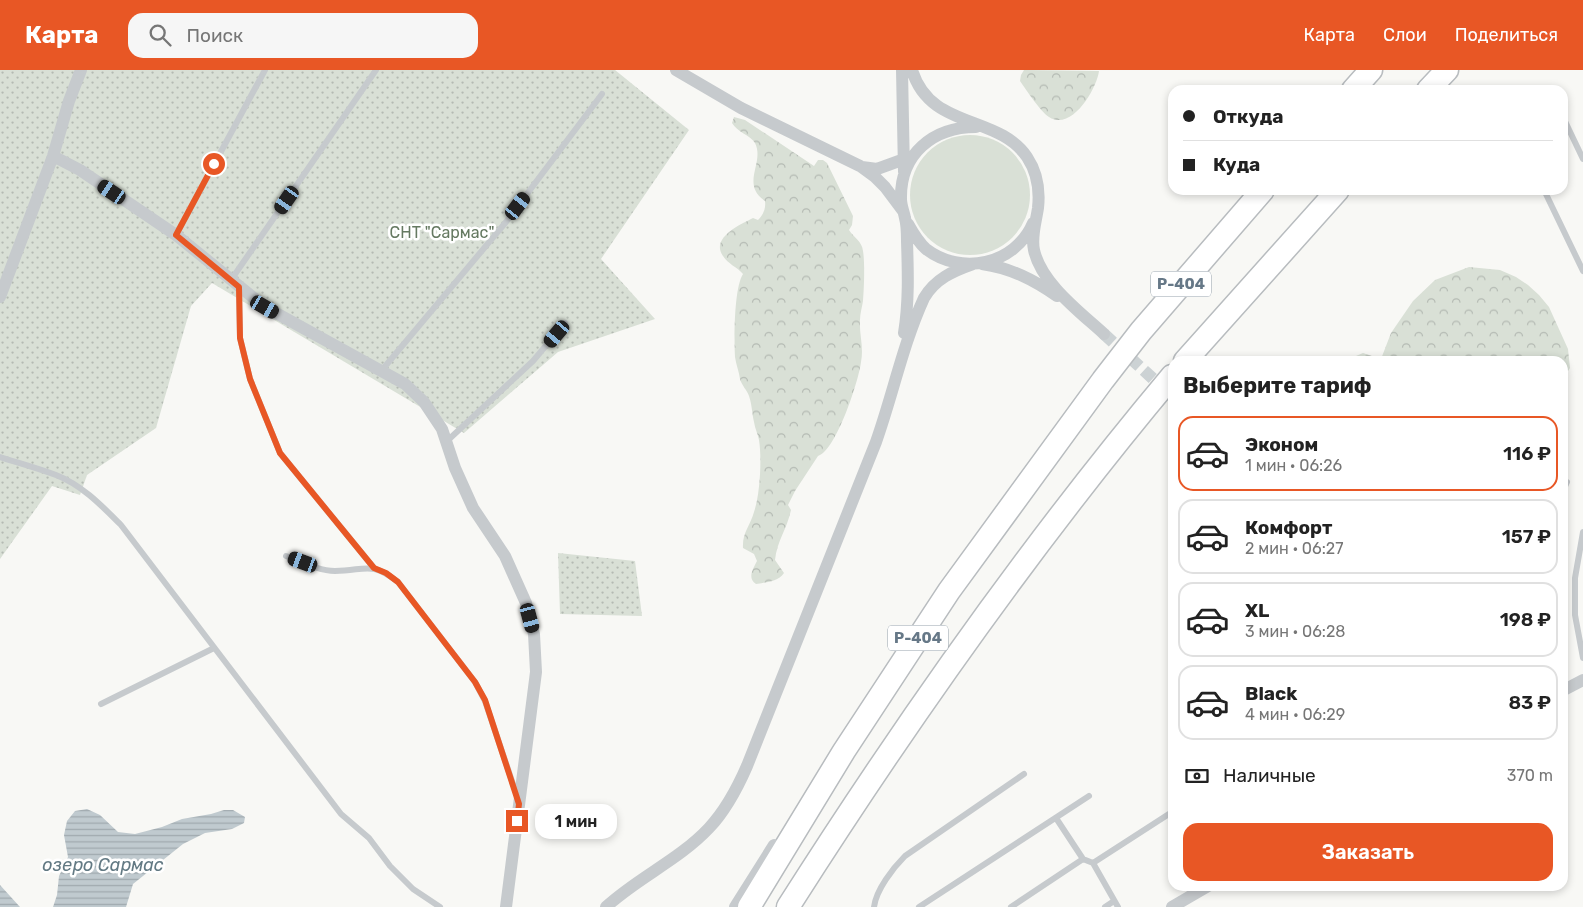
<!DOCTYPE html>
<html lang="ru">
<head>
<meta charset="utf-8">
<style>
  :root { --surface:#fff; --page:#f6f6f6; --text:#222; --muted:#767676; --line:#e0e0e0; --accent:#e85725 }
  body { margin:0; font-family:Rubik,sans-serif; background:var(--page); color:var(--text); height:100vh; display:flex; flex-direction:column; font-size:19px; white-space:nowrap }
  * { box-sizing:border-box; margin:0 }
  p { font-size:16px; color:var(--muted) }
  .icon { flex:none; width:28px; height:28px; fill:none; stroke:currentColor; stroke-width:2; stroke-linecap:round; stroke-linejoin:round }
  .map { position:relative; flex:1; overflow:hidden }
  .side { position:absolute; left:1168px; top:286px; width:400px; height:535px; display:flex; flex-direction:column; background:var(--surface); border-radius:15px; box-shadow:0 2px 8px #0003 }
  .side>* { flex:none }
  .banner { position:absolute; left:1168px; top:15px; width:400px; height:110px; border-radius:15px; box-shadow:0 2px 8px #0003; display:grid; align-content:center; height:110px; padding:0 15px; background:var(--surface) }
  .end { position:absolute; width:22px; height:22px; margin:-11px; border:6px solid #e85725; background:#fff; box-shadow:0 0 0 2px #fff }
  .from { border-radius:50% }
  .bubble { position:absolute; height:35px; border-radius:15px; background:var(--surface); box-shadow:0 2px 8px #0003; font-size:16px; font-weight:600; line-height:35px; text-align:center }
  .car { position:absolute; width:15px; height:30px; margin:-15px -8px; border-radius:6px; box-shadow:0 0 4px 1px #0007; background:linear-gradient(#222 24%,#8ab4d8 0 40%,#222 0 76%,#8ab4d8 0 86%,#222 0) }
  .banner b { display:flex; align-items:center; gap:18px; height:48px; font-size:19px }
  .banner b+b { border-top:1px solid var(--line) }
  .banner i { width:12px; height:12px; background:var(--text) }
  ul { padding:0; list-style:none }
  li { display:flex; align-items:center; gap:15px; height:75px; margin:0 10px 8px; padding:0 5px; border:2px solid var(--line); border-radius:15px }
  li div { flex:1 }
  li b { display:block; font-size:19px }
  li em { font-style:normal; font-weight:600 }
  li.current { border-color:var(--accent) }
  li>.icon { width:45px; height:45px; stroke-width:1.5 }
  h2 { padding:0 15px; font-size:22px; line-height:60px }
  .pay { display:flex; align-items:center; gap:12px; height:55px; padding:0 15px; font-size:19px }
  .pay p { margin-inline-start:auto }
  .primary-button { display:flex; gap:10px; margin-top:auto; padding:10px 15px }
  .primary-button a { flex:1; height:58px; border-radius:15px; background:var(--accent); color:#fff; font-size:20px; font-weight:600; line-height:58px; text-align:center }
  header { display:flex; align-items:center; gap:30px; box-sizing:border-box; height:70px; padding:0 25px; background:var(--accent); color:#fff }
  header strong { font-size:24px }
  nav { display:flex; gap:28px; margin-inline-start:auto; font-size:18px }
  .search { width:350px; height:45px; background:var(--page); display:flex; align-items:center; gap:12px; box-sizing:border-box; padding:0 18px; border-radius:15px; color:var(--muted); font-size:19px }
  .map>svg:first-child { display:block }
  .grass { fill:#d9e0d6 }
  .forest { fill:url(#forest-crowns) }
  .garden { fill:url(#garden-dots) }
  .water { fill:url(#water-rules) }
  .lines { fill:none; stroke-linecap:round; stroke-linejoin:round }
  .street-tunnel { stroke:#ccd2d4; stroke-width:12; stroke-dasharray:12 6; stroke-linecap:butt }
  .highway-casing { stroke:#b8bcbf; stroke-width:25 }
  .lane { stroke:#c6cacd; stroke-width:6 }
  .street { stroke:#c6cacd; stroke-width:12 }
  .highway { stroke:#fff; stroke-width:22 }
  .route { stroke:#e85725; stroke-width:6 }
  .labels { text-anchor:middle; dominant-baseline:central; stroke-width:5; stroke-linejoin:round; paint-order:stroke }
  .shield { fill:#fff; stroke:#94a0ab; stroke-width:1 }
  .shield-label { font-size:15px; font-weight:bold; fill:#667887 }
  .park-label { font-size:16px; fill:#657961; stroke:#fff }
  .water-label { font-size:18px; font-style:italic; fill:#627983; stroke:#fff }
</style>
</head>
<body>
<header>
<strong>Карта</strong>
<div class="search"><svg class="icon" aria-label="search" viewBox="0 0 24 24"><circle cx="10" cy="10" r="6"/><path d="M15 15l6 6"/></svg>Поиск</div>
<nav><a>Карта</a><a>Слои</a><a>Поделиться</a></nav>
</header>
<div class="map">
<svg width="1583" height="837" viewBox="0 0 1583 837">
  <defs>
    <pattern id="forest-crowns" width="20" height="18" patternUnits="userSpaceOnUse" patternTransform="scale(1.25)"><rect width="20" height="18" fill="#d9e0d6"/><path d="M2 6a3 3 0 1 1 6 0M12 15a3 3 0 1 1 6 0" fill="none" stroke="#b4bab3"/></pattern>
    <pattern id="garden-dots" width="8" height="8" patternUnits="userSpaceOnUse" patternTransform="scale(1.25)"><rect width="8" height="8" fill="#d9e0d6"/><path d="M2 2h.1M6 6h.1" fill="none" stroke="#b4bab3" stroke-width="1.8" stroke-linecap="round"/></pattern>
    <pattern id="water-rules" width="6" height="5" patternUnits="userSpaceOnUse" patternTransform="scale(1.25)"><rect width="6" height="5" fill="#c0cacf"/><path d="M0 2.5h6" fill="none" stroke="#a0a9ae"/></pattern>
  </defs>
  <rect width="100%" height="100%" fill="#f8f8f5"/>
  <path class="grass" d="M910 125a60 60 0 1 1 120 0a60 60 0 1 1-120 0Z"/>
  <path class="forest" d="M 1024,0 L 1099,1 C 1097,18 1072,62 1049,47 C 1040,41 1027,21 1020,11 L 1021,5 Z
    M 734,47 L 745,50 L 814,96 L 818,90 L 823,90 L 827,93 L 853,146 L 852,155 L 849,160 C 854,168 862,171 863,181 C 865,193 864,219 863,231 C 862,237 860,244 860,250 C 859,264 864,277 861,292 C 859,310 836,381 818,386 L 795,421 L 788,435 L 791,440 C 787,459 777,471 775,490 L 784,503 C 778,512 766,512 756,514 C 747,508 753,499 757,491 L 754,484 L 743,478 C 742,463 750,456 754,442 C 760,425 762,388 759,370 C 758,364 755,359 754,352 C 752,343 752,335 749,326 C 747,320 742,316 740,309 C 739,302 736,294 735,287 C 734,269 734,218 743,204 C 737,197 728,194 723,186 C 710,168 741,154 753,148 L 758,150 C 763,145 766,139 765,131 C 740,114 765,93 755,73 C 750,65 737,62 732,53 Z
    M 1469,197 L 1500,200 L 1516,207 L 1528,215 L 1539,225 L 1549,237 L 1568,279 L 1570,298 L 1563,309 L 1562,291 L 1347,291 L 1349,289 L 1363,283 L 1381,289 L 1391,263 L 1413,231 L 1435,210 Z"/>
  <path class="garden" d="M 0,0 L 615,0 L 689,60 L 601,189 L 655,249 L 558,282 L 464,363 L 212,213 L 191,236 L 156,358 L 87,405 L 80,425 L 52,416 L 0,489 Z
    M 558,483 L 635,491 L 642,546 L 560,544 Z"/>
  <path class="water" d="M 87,739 L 100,745 L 118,762 L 135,764 L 162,757 L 182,749 L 211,744 L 224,740 L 233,740 L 245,747 L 244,753 L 232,759 L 205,763 L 183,774 L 133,814 L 126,837 L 53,837 L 57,825 L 59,806 L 68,787 L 64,765 L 67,751 L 75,741 Z
    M 0,815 L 20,837 L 0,837 Z"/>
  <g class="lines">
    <path class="street-tunnel" d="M 1104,264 L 1172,326"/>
    <g class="highway-casing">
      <path id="highway" d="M 1353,20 L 1371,0
        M 1428,20 L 1447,0
        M 1185,291 L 1338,120
        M 749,837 L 844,681 L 949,521 L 1103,310 L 1141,261 L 1263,120
        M 788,837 C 905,653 1032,473 1172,306"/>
    </g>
    <path class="lane" d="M 1550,19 L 1551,20
      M 1562,45 L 1583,89
      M 1544,120 L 1583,201
      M 176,165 L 265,0
      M 231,210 L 376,0
      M 239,218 L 240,268 L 250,309 L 280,383 L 374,498
      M 382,300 L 506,152 L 602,24
      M 446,372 L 533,291 L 565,253
      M 0,387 C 19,393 38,398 56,405 C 82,415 102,436 121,455 L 341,744 L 369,768 L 390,796 L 413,819 L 440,837
      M 1562,423 L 1567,412
      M 1583,462 L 1575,508 L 1575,545 L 1583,588
      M 286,486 C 302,492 319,501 335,501 C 365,501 370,490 398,512 L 475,612 L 485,631 L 517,726
      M 101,634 L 214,578
      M 1056,748 L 1083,789
      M 1093,793 L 1172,742
      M 874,837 C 876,820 893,798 905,786 L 1024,704
      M 919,837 L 1089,726
      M 1011,837 L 1083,789 L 1093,793 L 1118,837
      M 1105,837 L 1114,831"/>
    <path class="street" d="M 676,0 L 741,38 L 860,96 L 875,107 L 885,117 L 903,141
      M 902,0 L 904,102
      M 912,0 C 930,60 998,44 1027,87 C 1037,102 1040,120 1038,138 C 1036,152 1031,166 1034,180 C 1041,213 1080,242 1104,264
      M 53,86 L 80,100 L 176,165 L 265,237 L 405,314 L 424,332 L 442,359 L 455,398 L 473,438 L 505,486 L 526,533 L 534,564 L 536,602 L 506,837
      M 862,97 L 877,99 L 910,87
      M 908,154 C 913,163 918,172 926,179 C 961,206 1015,195 1033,153
      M 982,194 C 1011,198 1034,210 1057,226
      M 0,227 L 53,86 L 69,31 L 81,0
      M 904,263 C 909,232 908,202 907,171 C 907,164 907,155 905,148 C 904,142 901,136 901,129 C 900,84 933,57 976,57
      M 1562,621 L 1583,610
      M 606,837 C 637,808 679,790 709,758 C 726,740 737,719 747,696 L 876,372 C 893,324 903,274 924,228 C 935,209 953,201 973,194
      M 735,837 L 774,775
      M 1172,837 L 1208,816"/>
    <use href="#highway" class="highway"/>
  </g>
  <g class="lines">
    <path class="route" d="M 214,94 L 176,165 L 239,217 L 240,268 L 250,309 L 280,383 L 374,498 L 386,503 L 398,512 L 475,612 L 485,630 L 519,734 L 517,751"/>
  </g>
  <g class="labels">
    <g class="shield">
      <rect x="1151" y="201.5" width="60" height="25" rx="4"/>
      <rect x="888" y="555.5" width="60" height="25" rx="4"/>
    </g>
    <g class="shield-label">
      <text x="1181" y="214">Р-404</text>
      <text x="918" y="568">Р-404</text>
    </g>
    <g class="park-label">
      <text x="442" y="162">СНТ "Сармас"</text>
    </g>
    <g class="water-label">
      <text x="103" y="795">озеро Сармас</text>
    </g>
  </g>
</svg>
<i class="end from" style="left:214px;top:94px"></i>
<i class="end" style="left:517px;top:751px"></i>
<div class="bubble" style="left:535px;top:734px;width:82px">1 мин</div>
<i class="car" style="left:112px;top:122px;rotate:304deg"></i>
<i class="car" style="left:287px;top:130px;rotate:215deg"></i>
<i class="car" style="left:518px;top:136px;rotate:37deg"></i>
<i class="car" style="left:265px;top:237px;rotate:120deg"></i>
<i class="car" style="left:557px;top:264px;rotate:220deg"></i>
<i class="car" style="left:303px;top:492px;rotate:290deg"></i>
<i class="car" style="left:530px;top:548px;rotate:165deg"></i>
<div class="banner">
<b><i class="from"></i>Откуда</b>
<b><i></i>Куда</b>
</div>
<section class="side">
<h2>Выберите тариф</h2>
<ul>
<li class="current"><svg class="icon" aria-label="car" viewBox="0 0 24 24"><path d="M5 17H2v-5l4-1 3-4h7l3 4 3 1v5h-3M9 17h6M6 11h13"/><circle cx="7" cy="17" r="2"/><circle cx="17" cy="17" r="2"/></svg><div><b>Эконом</b><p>1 мин · 06:26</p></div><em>116 ₽</em></li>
<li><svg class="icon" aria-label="car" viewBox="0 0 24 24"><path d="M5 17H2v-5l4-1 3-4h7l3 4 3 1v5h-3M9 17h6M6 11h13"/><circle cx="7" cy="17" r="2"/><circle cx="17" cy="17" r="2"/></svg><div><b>Комфорт</b><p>2 мин · 06:27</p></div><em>157 ₽</em></li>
<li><svg class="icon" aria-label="car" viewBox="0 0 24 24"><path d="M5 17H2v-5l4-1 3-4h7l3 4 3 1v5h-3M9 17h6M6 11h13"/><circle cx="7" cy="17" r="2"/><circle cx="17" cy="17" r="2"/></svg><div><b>XL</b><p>3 мин · 06:28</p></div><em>198 ₽</em></li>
<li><svg class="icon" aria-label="car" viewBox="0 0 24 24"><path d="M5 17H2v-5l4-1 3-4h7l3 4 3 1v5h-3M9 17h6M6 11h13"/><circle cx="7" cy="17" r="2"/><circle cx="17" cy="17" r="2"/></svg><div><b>Black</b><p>4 мин · 06:29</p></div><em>83 ₽</em></li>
</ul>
<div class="pay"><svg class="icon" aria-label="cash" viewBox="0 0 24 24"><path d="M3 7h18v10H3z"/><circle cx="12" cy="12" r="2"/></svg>Наличные<p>370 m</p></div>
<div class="primary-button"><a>Заказать</a></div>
</section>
</div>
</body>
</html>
